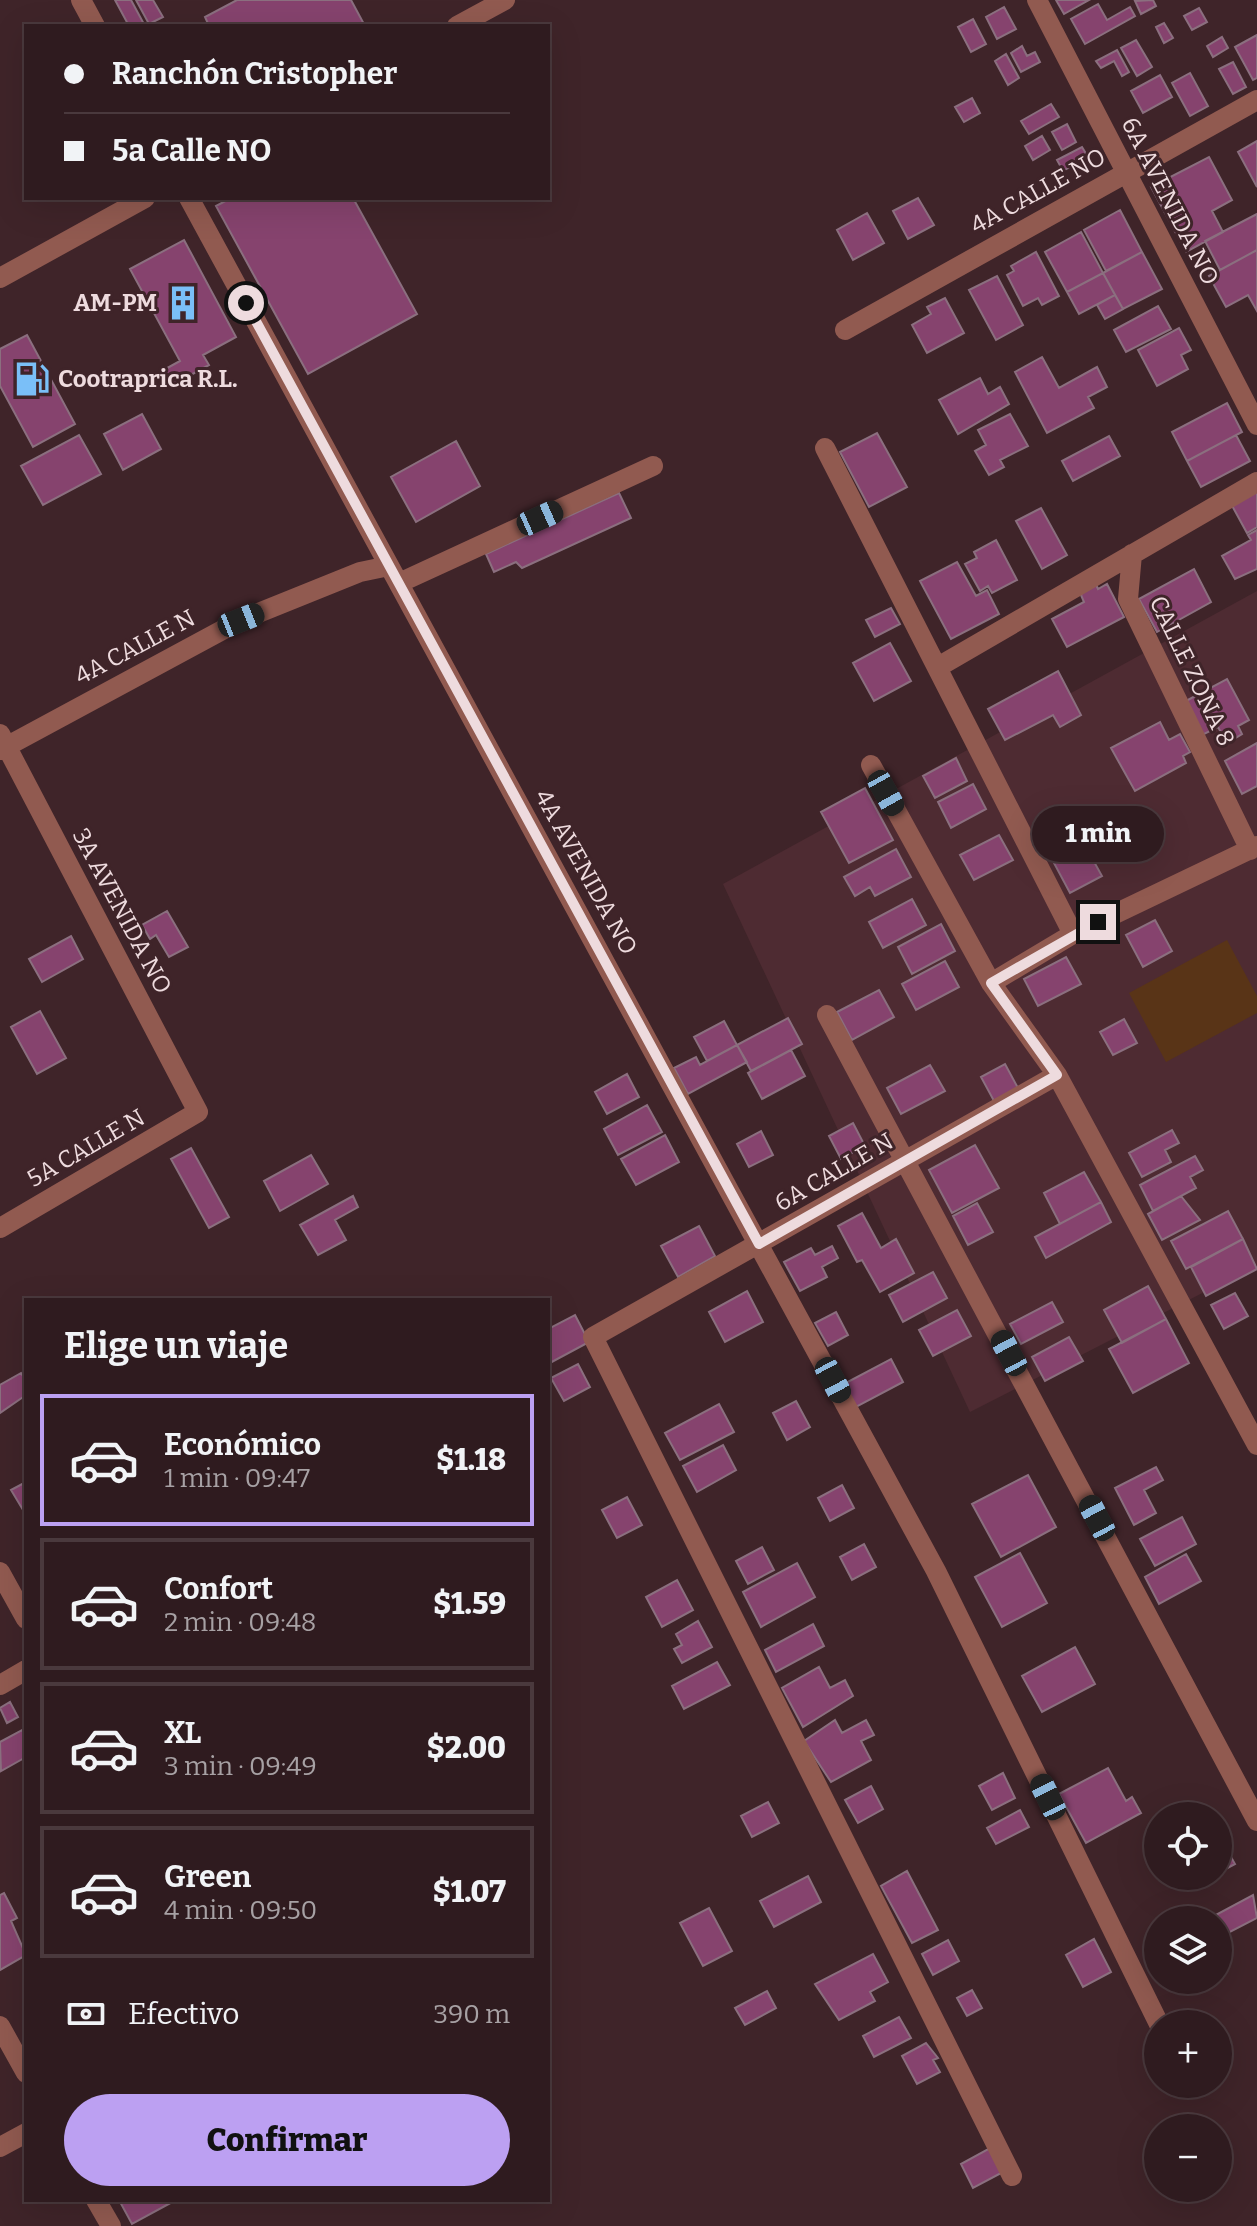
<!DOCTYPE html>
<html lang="es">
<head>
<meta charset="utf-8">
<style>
  :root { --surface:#2f1b1f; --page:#372428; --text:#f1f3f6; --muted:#a7a1a4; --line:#4a393d; --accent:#bca0f2 }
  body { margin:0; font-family:Bitter,serif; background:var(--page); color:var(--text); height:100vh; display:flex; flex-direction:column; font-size:30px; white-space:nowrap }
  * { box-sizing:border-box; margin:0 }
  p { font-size:26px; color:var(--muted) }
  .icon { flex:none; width:44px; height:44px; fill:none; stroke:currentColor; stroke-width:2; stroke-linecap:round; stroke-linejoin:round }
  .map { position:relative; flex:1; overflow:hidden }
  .panel { position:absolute; left:24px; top:1298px; width:526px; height:904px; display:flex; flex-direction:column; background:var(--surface); border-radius:0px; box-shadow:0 8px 32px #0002,0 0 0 2px var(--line) }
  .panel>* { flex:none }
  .guide { position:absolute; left:24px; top:24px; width:526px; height:176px; border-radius:0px; box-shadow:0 8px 32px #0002,0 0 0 2px var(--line); display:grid; align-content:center; height:176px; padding:0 40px; background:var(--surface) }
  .tools { position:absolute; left:1144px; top:1802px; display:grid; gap:16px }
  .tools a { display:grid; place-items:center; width:88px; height:88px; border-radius:50%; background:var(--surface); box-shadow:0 8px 32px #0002,0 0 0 2px var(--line); font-size:40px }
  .end { position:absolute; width:36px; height:36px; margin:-18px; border:10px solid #eedbde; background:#111; box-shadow:0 0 0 4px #111 }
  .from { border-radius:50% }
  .bubble { position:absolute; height:56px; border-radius:28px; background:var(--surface); box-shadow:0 8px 32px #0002,0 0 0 2px var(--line); font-size:26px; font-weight:800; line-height:56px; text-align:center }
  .car { position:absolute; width:24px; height:48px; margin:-24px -12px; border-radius:10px; box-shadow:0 0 6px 2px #0007; background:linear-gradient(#222 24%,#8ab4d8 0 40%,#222 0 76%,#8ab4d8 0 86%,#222 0) }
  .guide b { display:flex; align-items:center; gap:28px; height:76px; font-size:30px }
  .guide b+b { border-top:2px solid var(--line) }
  .guide i { width:20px; height:20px; background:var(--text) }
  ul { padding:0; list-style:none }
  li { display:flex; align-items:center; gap:24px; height:132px; margin:0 16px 12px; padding:0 24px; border:4px solid var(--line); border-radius:0px }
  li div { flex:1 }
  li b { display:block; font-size:30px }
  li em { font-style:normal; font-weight:800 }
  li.current { border-color:var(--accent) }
  li>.icon { width:72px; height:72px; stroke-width:1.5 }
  h2 { padding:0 40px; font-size:36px; line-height:96px }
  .pay { display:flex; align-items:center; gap:20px; height:88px; padding:0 40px; font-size:30px }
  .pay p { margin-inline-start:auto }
  .primary-button { display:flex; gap:16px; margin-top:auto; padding:16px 40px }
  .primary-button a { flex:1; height:92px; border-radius:48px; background:var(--accent); color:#111; font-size:32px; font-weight:800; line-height:92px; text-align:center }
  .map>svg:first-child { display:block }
  .built { fill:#4e2b32 }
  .garden { fill:#593417 }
  .building { fill:#86436e; stroke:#8b6f7f; stroke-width:2 }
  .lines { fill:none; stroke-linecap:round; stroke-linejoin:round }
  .minor { stroke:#915a50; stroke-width:20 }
  .route { stroke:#eedbde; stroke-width:10 }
  .labels { text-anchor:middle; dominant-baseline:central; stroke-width:6; stroke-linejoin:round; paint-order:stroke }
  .street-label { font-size:24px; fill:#eedbde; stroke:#3f2429 }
  .poi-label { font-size:24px; font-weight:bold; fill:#eedbde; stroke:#3f2429; text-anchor:end }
</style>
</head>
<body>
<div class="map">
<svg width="1257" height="2226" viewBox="0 0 1257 2226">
  <rect width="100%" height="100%" fill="#3f2429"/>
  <path class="built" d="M 1257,591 L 1257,1265 L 970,1412 L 723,884 Z"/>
  <path class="garden" d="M 1227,940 L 1257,996 L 1257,1013 L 1166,1062 L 1129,993 Z"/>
  <path class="building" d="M 115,0 L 131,0 L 145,26 L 129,26 Z
    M 136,0 L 153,0 L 163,17 L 149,24 Z
    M 237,0 L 351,0 L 365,26 L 209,26 L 205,17 Z
    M 1056,0 L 1089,0 L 1064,14 Z
    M 1153,0 L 1156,6 L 1141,14 L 1135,1 Z
    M 1098,4 L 1107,20 L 1130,7 L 1135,16 L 1085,44 L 1071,19 Z
    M 1004,7 L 1016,29 L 997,39 L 986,17 Z
    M 1199,8 L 1207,22 L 1192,30 L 1184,16 Z
    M 973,19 L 986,44 L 971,52 L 958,27 Z
    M 1164,23 L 1173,38 L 1164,43 L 1156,27 Z
    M 1257,35 L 1257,78 L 1253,80 L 1235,47 Z
    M 1222,37 L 1228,48 L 1213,57 L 1207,46 Z
    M 1136,40 L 1152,67 L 1137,76 L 1121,48 Z
    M 1022,46 L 1027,56 L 1035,52 L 1040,62 L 1021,72 L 1011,53 Z
    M 1117,50 L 1129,72 L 1122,76 L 1114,61 L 1101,68 L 1096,61 Z
    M 1006,54 L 1019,78 L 1008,85 L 995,61 Z
    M 1233,62 L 1246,87 L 1233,94 L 1219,69 Z
    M 1190,73 L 1208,106 L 1190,116 L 1172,83 Z
    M 1160,75 L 1172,97 L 1143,113 L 1131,91 Z
    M 972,98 L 980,113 L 964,122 L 955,107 Z
    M 1051,104 L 1059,117 L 1029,134 L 1021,121 Z
    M 1067,124 L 1076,142 L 1062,150 L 1052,132 Z
    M 1042,136 L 1050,150 L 1033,160 L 1025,146 Z
    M 1257,141 L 1257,187 L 1238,152 Z
    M 1082,147 L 1088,157 L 1063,171 L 1057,160 Z
    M 1209,157 L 1232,200 L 1212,211 L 1223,232 L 1186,252 L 1151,187 Z
    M 231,198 L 353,198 L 417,314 L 308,374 L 216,206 Z
    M 918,198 L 934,225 L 908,239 L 893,211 Z
    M 1120,210 L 1142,252 L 1106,271 L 1084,230 Z
    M 867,213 L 884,243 L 853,260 L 837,230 Z
    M 1257,214 L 1257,250 L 1220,270 L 1205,241 Z
    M 1081,232 L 1103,273 L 1067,292 L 1045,252 Z
    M 184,240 L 236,337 L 203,355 L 209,365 L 169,387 L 160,372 L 180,361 L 130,269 Z
    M 1257,250 L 1257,311 L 1248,295 L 1226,307 L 1209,276 Z
    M 1036,252 L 1059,296 L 1042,305 L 1038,298 L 1023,306 L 1007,275 L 1014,271 L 1011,266 Z
    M 1142,252 L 1162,289 L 1123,309 L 1103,273 Z
    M 1103,273 L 1115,295 L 1079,314 L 1067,292 Z
    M 997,276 L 1023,325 L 996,340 L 969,290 Z
    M 1115,295 L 1123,309 L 1105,319 L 1097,305 Z
    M 945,298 L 964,333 L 927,353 L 912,325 L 931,314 L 927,307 Z
    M 1158,306 L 1171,329 L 1126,352 L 1114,330 Z
    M 1179,328 L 1191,350 L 1181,355 L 1188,369 L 1157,386 L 1138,350 Z
    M 27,335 L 75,424 L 33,447 L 0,386 L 0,349 Z
    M 1042,357 L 1059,388 L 1097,367 L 1107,387 L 1088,397 L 1094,408 L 1047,433 L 1015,372 Z
    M 980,378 L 988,394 L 1000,387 L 1009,404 L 958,434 L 939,400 Z
    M 1227,403 L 1242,432 L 1187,461 L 1172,432 Z
    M 142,414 L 161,449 L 123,470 L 104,434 Z
    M 1010,414 L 1028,446 L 1000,460 L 1004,467 L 989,475 L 975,451 L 986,445 L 978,430 Z
    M 877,433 L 907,487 L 869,507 L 840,452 Z
    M 79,435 L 101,474 L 43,505 L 21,466 Z
    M 1236,435 L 1250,461 L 1201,487 L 1187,461 Z
    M 1109,436 L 1120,456 L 1073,481 L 1062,461 Z
    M 456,441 L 480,486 L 416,522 L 391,477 Z
    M 1257,487 L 1257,527 L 1247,533 L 1230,502 Z
    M 619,493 L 631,518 L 522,568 L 516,562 L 494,572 L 486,554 Z
    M 1041,508 L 1067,555 L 1042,569 L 1016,521 Z
    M 1257,530 L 1257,569 L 1235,579 L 1222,556 L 1251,540 L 1248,535 Z
    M 996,540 L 1017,580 L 992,593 L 988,586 L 980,591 L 965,564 L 977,558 L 974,552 Z
    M 957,562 L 976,596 L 987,590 L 999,614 L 951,639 L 920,581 Z
    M 1194,569 L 1211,602 L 1157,632 L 1139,599 Z
    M 1093,578 L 1098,589 L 1107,584 L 1124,617 L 1067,647 L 1052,619 L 1084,602 L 1081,595 Z
    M 891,608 L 900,624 L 875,637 L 866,620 Z
    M 890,643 L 911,681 L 874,701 L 853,663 Z
    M 1058,671 L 1081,715 L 1060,727 L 1053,715 L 1005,740 L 988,709 Z
    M 1227,679 L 1249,720 L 1238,726 L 1242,734 L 1227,743 L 1218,727 L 1202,735 L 1184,702 Z
    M 1160,722 L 1169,740 L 1180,734 L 1190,752 L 1183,756 L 1186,763 L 1135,791 L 1111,748 Z
    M 1257,743 L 1257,786 L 1242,794 L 1225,761 Z
    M 956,758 L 967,781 L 935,798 L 923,776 Z
    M 973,784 L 986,809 L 951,828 L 938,802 Z
    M 865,788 L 893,840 L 849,863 L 821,812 Z
    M 1078,833 L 1102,876 L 1070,893 L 1047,850 Z
    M 999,835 L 1013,860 L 974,880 L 960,855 Z
    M 896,849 L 911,877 L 875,896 L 870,887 L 855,896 L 844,877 Z
    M 912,899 L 926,925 L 883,948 L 869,922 Z
    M 167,911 L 188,947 L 169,957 L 156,935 L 150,939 L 142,925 Z
    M 1155,920 L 1172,951 L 1143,967 L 1126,935 Z
    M 941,924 L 955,951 L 912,974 L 898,947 Z
    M 71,936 L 83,959 L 42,982 L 29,959 Z
    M 1066,957 L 1081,984 L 1038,1006 L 1024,979 Z
    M 945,961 L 959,987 L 916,1010 L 902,984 Z
    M 879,990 L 894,1017 L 852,1040 L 837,1012 Z
    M 40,1011 L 66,1058 L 37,1074 L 11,1027 Z
    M 788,1018 L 802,1044 L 751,1071 L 737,1045 Z
    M 1124,1019 L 1137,1043 L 1113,1055 L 1100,1032 Z
    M 724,1021 L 737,1045 L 707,1061 L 694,1037 Z
    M 737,1045 L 747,1062 L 688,1094 L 674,1068 L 696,1057 L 700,1065 Z
    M 791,1050 L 805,1076 L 762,1099 L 748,1073 Z
    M 1005,1064 L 1018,1088 L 994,1101 L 981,1077 Z
    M 930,1065 L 945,1091 L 901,1114 L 887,1088 Z
    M 627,1074 L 639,1097 L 607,1114 L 595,1092 Z
    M 647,1105 L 662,1132 L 618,1155 L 604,1129 Z
    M 853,1123 L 865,1146 L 841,1159 L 829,1136 Z
    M 1172,1130 L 1179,1143 L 1165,1150 L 1171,1162 L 1142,1177 L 1129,1153 Z
    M 761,1131 L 773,1155 L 749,1167 L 737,1144 Z
    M 665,1135 L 679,1162 L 636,1185 L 621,1159 Z
    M 975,1145 L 999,1188 L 952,1213 L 929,1170 Z
    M 191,1148 L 229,1217 L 209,1228 L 171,1159 Z
    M 311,1155 L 328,1184 L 280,1211 L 264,1181 Z
    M 1195,1156 L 1203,1170 L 1190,1177 L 1196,1188 L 1153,1211 L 1140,1185 Z
    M 1084,1172 L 1101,1202 L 1060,1224 L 1044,1193 Z
    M 353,1196 L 358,1207 L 335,1220 L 346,1240 L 318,1255 L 300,1225 Z
    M 1181,1196 L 1200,1220 L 1162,1240 L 1148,1214 Z
    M 1101,1202 L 1111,1222 L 1046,1258 L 1035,1237 Z
    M 977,1203 L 993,1232 L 968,1245 L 953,1216 Z
    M 1228,1211 L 1243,1239 L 1186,1269 L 1171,1241 Z
    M 862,1213 L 881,1248 L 896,1239 L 914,1273 L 880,1292 L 862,1260 L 857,1262 L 838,1226 Z
    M 699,1226 L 715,1256 L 678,1277 L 661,1246 Z
    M 1243,1239 L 1257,1269 L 1206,1296 L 1191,1267 Z
    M 832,1246 L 838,1258 L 822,1267 L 827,1277 L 800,1291 L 784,1262 L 811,1248 L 815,1255 Z
    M 933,1272 L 947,1298 L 903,1322 L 889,1295 Z
    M 1148,1286 L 1166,1319 L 1122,1343 L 1104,1310 Z
    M 747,1291 L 763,1322 L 725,1342 L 709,1312 Z
    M 1235,1293 L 1248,1316 L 1224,1329 L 1211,1305 Z
    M 1052,1302 L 1063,1322 L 1021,1344 L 1010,1324 Z
    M 957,1310 L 971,1336 L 933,1356 L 919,1330 Z
    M 836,1312 L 848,1335 L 828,1346 L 815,1323 Z
    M 575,1315 L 589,1342 L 548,1364 L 548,1329 Z
    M 1166,1319 L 1189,1363 L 1133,1393 L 1109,1349 Z
    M 1069,1337 L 1083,1361 L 1045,1381 L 1032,1357 Z
    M 891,1359 L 903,1382 L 854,1408 L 842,1385 Z
    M 578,1364 L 590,1387 L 564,1401 L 551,1378 Z
    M 21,1373 L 26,1381 L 26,1395 L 0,1413 L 0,1385 Z
    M 796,1401 L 810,1427 L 787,1440 L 773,1413 Z
    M 719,1404 L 734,1432 L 680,1460 L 665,1433 Z
    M 723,1445 L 736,1470 L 697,1492 L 683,1466 Z
    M 1156,1467 L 1163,1480 L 1144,1490 L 1156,1513 L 1134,1525 L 1115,1488 Z
    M 1028,1475 L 1056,1527 L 1001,1557 L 972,1504 Z
    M 26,1482 L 26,1515 L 11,1490 Z
    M 842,1485 L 854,1508 L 830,1521 L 818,1498 Z
    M 627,1497 L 642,1525 L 617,1538 L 602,1510 Z
    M 1182,1517 L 1196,1544 L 1155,1566 L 1140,1539 Z
    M 864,1544 L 876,1567 L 852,1580 L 840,1557 Z
    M 762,1547 L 774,1570 L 748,1584 L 736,1561 Z
    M 1020,1553 L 1047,1603 L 1002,1627 L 975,1577 Z
    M 1186,1554 L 1201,1581 L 1159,1604 L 1145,1577 Z
    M 797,1563 L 815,1597 L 761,1627 L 743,1592 Z
    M 677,1580 L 693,1610 L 662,1627 L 646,1597 Z
    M 698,1621 L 712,1647 L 682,1663 L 674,1649 L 682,1645 L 676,1634 Z
    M 813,1624 L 824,1646 L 776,1672 L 765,1650 Z
    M 1075,1647 L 1095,1684 L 1042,1712 L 1022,1676 Z
    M 717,1662 L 730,1685 L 684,1709 L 672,1686 Z
    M 819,1667 L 830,1688 L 845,1680 L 853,1696 L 803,1727 L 782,1688 Z
    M 10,1702 L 18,1717 L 7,1723 L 0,1708 Z
    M 835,1720 L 842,1733 L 866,1720 L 874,1735 L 861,1741 L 871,1760 L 831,1782 L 804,1741 Z
    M 22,1730 L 26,1738 L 26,1757 L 1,1771 L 0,1742 Z
    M 1108,1768 L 1126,1801 L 1132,1797 L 1141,1813 L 1086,1843 L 1059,1794 Z
    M 1003,1773 L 1015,1798 L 992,1810 L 979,1786 Z
    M 871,1786 L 883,1809 L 858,1823 L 845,1800 Z
    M 768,1802 L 779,1823 L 752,1837 L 741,1816 Z
    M 1020,1810 L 1029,1827 L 996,1844 L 987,1828 Z
    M 1222,1841 L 1235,1864 L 1218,1873 L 1218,1843 Z
    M 907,1871 L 938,1930 L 912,1943 L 881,1886 Z
    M 808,1876 L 821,1902 L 774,1927 L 760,1901 Z
    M 4,1893 L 17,1918 L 11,1921 L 26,1955 L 0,1970 L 0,1895 Z
    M 1253,1895 L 1257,1918 L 1222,1936 L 1218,1920 L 1212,1917 Z
    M 709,1908 L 732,1951 L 703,1966 L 680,1923 Z
    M 1094,1939 L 1111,1972 L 1083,1987 L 1066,1955 Z
    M 948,1940 L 959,1961 L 933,1975 L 922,1954 Z
    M 873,1954 L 888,1982 L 870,1992 L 875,2001 L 839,2020 L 815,1984 Z
    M 972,1990 L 982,2008 L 967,2016 L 957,1998 Z
    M 767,1991 L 776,2008 L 745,2025 L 735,2008 Z
    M 899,2017 L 911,2038 L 874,2057 L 863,2036 Z
    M 926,2043 L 938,2058 L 933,2060 L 940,2072 L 917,2084 L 902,2056 Z
    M 990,2148 L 1003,2172 L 973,2188 L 961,2164 Z
    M 119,2200 L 176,2200 L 132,2224 Z"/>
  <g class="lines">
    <path class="minor" d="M 81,0 L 95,26
      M 1037,0 L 1257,425
      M 457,26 L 505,0
      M 189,198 L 936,1571 L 1159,2024
      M 0,278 L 145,198
      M 845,330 L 1257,100
      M 825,448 L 1073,934
      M 1132,554 L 1128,599 L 1250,850
      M 399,583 L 653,466
      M 938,667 L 1257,482
      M 0,734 L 198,1112 L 0,1228
      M 0,750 L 241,620 L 360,572 L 389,566
      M 871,765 L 991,983 L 1057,1075 L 1257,1445
      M 991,983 L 1073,934 L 1257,846
      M 827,1015 L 1257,1821
      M 0,1572 L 26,1619
      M 0,1685 L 26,1670
      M 0,2026 L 26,2073
      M 0,2147 L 26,2133
      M 1012,2176 L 593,1337 L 1057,1075
      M 96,2200 L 111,2226"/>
  </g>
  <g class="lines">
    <path class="route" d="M 246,303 L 759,1244 L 1057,1075 L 991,983 L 1098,922"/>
  </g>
  <defs>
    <g id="building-bare" transform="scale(2.76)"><path d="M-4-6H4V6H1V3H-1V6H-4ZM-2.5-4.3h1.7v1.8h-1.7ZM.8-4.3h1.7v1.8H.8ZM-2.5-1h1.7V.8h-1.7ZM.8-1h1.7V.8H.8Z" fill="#7abff8" stroke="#3f2429" stroke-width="2.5" paint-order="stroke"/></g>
    <g id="fuel-bare" transform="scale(2.76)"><path d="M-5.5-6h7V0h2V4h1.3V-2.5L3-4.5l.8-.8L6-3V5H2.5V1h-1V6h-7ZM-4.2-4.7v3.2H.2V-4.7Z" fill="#7abff8" stroke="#3f2429" stroke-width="2.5" paint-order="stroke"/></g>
  </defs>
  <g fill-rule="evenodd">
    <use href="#building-bare" x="183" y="303"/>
    <use href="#fuel-bare" x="32" y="379"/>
  </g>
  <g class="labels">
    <g class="street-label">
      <text transform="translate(1038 191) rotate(-29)">4A CALLE NO</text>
      <text transform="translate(1170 201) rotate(63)">6A AVENIDA NO</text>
      <text transform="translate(135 647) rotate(-28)">4A CALLE N</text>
      <text transform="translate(1192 671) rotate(64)">CALLE ZONA 8</text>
      <text transform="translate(586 872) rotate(61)">4A AVENIDA NO</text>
      <text transform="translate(122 911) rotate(62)">3A AVENIDA NO</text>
      <text transform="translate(86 1148) rotate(-30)">5A CALLE N</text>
      <text transform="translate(834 1172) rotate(-30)">6A CALLE N</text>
    </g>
    <g class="poi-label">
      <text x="157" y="303">AM-PM</text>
      <text x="58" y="379" text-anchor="start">Cootraprica R.L.</text>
    </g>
  </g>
</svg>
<div class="tools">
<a><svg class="icon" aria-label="locate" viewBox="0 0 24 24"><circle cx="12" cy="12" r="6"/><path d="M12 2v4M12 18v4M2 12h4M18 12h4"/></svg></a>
<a><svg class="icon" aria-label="layers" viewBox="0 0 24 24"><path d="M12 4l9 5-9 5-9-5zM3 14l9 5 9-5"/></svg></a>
<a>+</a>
<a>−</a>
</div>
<i class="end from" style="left:246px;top:303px"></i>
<i class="end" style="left:1098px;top:922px"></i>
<div class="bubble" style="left:1032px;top:806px;width:132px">1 min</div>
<i class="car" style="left:540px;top:518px;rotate:66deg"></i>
<i class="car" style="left:241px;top:620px;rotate:68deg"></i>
<i class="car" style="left:886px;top:793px;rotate:151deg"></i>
<i class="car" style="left:1009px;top:1353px;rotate:332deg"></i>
<i class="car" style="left:833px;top:1380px;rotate:152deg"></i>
<i class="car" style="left:1097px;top:1518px;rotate:332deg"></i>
<i class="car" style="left:1048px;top:1797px;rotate:334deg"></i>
<div class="guide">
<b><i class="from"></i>Ranchón Cristopher</b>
<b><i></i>5a Calle NO</b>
</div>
<section class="panel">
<h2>Elige un viaje</h2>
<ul>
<li class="current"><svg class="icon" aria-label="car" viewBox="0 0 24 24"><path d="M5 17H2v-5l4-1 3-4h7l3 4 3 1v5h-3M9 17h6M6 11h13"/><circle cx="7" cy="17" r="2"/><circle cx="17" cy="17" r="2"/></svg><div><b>Económico</b><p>1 min · 09:47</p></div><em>$1.18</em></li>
<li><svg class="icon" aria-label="car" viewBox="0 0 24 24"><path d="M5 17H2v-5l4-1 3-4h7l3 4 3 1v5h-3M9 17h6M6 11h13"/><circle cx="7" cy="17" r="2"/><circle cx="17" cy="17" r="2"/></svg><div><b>Confort</b><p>2 min · 09:48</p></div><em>$1.59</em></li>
<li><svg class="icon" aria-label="car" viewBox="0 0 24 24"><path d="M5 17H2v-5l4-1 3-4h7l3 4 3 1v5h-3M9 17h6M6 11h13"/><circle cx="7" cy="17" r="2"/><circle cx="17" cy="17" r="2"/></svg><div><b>XL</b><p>3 min · 09:49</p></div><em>$2.00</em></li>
<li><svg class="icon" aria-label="car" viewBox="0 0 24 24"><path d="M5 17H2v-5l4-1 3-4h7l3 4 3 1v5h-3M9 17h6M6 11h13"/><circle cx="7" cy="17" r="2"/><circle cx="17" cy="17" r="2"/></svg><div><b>Green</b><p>4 min · 09:50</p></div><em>$1.07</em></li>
</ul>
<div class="pay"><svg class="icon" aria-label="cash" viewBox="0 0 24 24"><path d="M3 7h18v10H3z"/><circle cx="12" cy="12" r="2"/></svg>Efectivo<p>390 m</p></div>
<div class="primary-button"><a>Confirmar</a></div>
</section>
</div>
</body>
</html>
